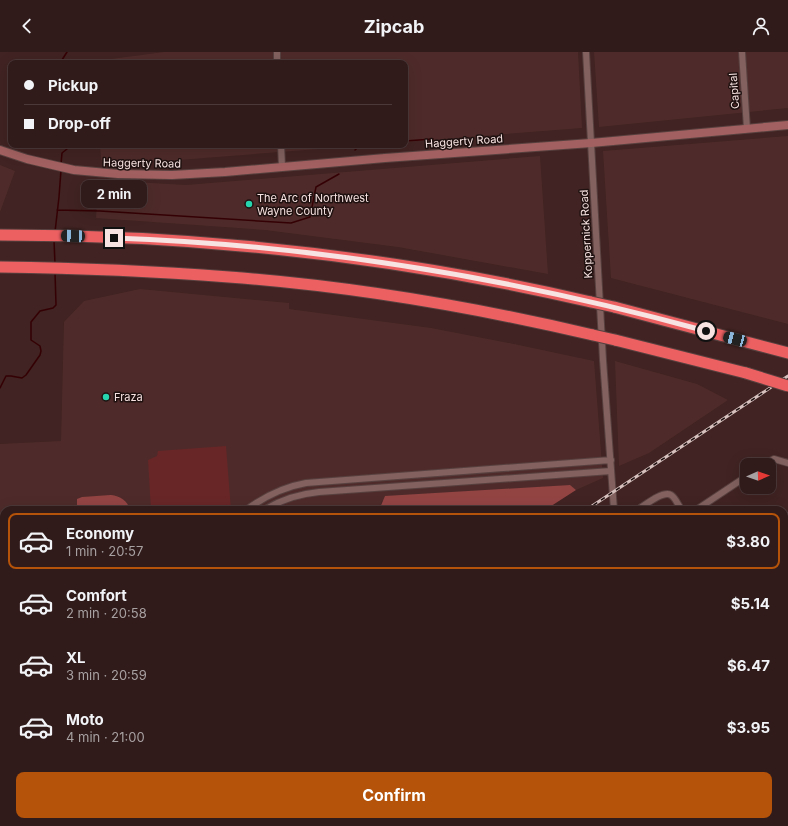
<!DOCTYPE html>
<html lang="en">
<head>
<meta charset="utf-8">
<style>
  :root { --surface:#301a1a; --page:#3c2727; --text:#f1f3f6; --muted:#a8a1a2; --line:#4b3839; --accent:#b45309 }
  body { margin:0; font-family:Inter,sans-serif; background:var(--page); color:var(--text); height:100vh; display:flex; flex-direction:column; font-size:15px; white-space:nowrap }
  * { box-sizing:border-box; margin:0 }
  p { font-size:13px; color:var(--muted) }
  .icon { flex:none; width:22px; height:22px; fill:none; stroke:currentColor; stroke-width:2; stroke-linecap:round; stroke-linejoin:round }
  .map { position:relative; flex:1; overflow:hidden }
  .side { position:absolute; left:0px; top:454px; width:788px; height:320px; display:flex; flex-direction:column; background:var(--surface); border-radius:12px 12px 0 0; box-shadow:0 4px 16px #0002,0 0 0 1px var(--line) }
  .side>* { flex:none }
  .guide { position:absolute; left:8px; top:8px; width:400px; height:88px; border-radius:8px; box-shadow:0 4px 16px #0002,0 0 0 1px var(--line); display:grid; align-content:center; height:88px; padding:0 16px; background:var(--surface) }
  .needle { width:26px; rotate:88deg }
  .buttons { position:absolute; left:740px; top:406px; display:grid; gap:8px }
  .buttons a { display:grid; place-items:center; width:36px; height:36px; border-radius:8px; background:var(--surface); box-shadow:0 4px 16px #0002,0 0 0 1px var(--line); font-size:20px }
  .end { position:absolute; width:18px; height:18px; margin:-9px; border:5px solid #f7e3e1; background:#111; box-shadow:0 0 0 2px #111 }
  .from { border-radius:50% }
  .bubble { position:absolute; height:28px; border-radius:8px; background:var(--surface); box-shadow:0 4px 16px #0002,0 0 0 1px var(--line); font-size:13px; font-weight:700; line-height:28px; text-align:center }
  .car { position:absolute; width:12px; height:24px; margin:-12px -6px; border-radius:5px; box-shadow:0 0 3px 1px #0007; background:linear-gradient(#222 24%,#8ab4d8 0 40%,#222 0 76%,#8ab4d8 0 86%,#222 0) }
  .guide b { display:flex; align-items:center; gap:14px; height:38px; font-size:15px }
  .guide b+b { border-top:1px solid var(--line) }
  .guide i { width:10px; height:10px; background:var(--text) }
  ul { padding:7px 0 0; list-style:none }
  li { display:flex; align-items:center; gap:12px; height:56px; margin:0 8px 6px; padding:0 8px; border:2px solid transparent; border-radius:8px }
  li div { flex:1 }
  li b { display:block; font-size:15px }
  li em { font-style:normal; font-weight:700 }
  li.selected { border-color:var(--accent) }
  li>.icon { width:36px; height:36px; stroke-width:1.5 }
  .action { display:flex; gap:8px; margin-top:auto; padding:8px 16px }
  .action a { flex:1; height:46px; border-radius:8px; background:var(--accent); color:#fff; font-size:16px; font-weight:700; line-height:46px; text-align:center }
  header { display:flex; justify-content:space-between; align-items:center; height:52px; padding:0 16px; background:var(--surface); font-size:18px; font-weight:700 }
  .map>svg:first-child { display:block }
  .built { fill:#4e2b2a }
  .green { fill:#682627 }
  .forest { fill:#924443 }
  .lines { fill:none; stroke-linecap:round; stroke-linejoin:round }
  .stream { stroke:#350004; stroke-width:1.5 }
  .minor-casing { stroke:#57403f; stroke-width:8 }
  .secondary-casing { stroke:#57403f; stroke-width:10 }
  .motorway-casing { stroke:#57403f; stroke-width:13 }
  .minor { stroke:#82615f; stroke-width:6 }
  .secondary { stroke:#a26160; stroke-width:8 }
  .motorway { stroke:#ec6062; stroke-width:11 }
  .rail-casing { stroke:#d6c1bf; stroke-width:3 }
  .rail { stroke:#1e1110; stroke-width:1.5; stroke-dasharray:4.5; stroke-linecap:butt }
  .motorway-bridge-casing { stroke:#57403f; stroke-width:13; stroke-linecap:butt }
  .motorway-bridge { stroke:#ec6062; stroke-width:11 }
  .route { stroke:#f7e3e1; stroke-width:5 }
  .poi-dot { fill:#26d5ae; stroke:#1e1110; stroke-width:1.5 }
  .labels { text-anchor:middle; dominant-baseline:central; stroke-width:3; stroke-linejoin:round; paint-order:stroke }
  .street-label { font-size:11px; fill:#f7e3e1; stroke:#1e1110 }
  .poi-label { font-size:11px; fill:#f7e3e1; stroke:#1e1110; text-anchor:start }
</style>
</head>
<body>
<header><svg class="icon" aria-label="back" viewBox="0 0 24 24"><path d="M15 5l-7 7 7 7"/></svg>Zipcab<svg class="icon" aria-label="person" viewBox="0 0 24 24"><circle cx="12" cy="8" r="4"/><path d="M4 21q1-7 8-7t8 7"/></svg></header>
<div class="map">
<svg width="788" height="774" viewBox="0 0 788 774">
  <rect width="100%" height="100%" fill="#402322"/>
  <path class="built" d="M 164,0 L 578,0 L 582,76 L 405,90 L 405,11 L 108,11 L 111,7 Z
    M 594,0 L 788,0 L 788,56 L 599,75 Z
    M 788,84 L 788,272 L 611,226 L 603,99 Z
    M 100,93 L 370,93 L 165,109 L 101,108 Z
    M 540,104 L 548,222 L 398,195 L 265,178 L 96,166 L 98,128 L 186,133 Z
    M 0,113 L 15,119 L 0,160 Z
    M 140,237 L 289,251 L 289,257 L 431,276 L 514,292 L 594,309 L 603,426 L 576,438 L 569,433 L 382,449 L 379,458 L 4,458 L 4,541 L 0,541 L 0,392 L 61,389 L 64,270 L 84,249 Z
    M 615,309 L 697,332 L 728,348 L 649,401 L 619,414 Z"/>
  <path class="green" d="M 226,394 L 231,458 L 151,458 L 148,408 L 157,404 L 158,399 Z"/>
  <path class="forest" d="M 570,433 L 576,438 L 545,458 L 379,458 L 385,444 Z
    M 111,443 C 120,444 128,449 130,458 L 77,458 L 77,447 L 82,445 Z
    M 0,541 L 4,541 L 4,770 L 78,770 L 72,774 L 0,774 Z
    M 319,770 L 561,770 L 561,774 L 319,774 Z"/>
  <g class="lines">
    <path class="stream" d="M 60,11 L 67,0
      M 405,89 L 433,87
      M 355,98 L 361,93
      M 61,112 L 62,101 L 67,97 L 67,93
      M 57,158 L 100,159 L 291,171 L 310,165 L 316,135 L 339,122
      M 55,180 L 59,145 L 61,118
      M 54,188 L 55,212
      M 0,336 L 6,324 L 11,324 L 22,326 L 26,323 L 40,303 L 41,299 L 40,294 L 31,288 L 31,270 L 40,259 L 53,256 L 56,253 L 55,220"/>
    <g class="minor-casing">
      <path id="minor" d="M 277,0 L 277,11
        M 586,0 L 603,308 L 614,458
        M 742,0 L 747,77
        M 281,93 L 282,115
        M 763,413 L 774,407 L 788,411
        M 246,458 C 265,444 283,435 306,431 L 611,408
        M 264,458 C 282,447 298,442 319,440 L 611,419
        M 637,458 C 644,454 663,438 671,443 C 676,446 678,454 682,458
        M 696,458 L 747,424
        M 784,467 L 788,464
        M 784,555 L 788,552
        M 633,770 L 633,774
        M 714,770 L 715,774
        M 780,770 L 788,774"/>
    </g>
    <g class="secondary-casing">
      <path id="secondary" d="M 0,98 L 27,107 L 74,118 L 118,122 L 172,123 L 225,120 L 385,106 L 591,91 L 788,73"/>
    </g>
    <g class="motorway-casing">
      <path id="motorway" d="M 0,183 C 197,183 399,205 591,250
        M 0,215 C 77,216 153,219 229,225 C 351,234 474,255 593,283
        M 614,255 L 788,301
        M 615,288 L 746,321"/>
    </g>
    <use href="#minor" class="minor"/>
    <use href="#secondary" class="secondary"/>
    <use href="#motorway" class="motorway"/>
    <g class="rail-casing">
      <path id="rail" d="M 586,458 L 788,324
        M 101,774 L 107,770"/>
    </g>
    <use href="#rail" class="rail"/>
    <g class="motorway-bridge-casing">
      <path id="motorway-bridge" d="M 591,250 L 614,255
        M 593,283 L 615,288
        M 746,321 L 788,334"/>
    </g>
    <use href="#motorway-bridge" class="motorway-bridge"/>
  </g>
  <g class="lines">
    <path class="route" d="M 114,186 C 314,193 513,226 706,279"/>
  </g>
  <g class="poi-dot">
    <circle cx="249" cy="152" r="4"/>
    <circle cx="106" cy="345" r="4"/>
  </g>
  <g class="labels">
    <g class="street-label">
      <text transform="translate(734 39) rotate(-94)">Capital</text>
      <text transform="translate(464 89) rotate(-4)">Haggerty Road</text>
      <text transform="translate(142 111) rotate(1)">Haggerty Road</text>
      <text transform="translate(586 182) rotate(-93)">Koppernick Road</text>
    </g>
    <g class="poi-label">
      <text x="257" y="146">The Arc of Northwest<tspan x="257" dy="13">Wayne County</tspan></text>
      <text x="114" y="345">Fraza</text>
    </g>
  </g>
</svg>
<div class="buttons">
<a><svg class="needle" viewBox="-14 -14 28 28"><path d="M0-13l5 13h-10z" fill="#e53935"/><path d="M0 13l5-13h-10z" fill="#a8a1a2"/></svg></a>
</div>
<i class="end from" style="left:706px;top:279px"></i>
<i class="end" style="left:114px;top:186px"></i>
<div class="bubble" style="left:81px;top:128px;width:66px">2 min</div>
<i class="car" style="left:73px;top:184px;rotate:272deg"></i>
<i class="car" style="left:735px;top:287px;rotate:285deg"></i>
<div class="guide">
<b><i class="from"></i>Pickup</b>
<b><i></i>Drop-off</b>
</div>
<section class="side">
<ul>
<li class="selected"><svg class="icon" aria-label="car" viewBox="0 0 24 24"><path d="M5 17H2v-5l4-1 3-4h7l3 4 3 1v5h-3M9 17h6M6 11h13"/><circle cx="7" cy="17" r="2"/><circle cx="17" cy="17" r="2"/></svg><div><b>Economy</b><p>1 min · 20:57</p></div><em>$3.80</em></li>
<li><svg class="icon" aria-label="car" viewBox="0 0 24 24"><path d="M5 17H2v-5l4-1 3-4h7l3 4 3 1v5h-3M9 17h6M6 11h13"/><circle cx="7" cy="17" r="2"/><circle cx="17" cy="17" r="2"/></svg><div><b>Comfort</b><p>2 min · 20:58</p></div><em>$5.14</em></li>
<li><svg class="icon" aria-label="car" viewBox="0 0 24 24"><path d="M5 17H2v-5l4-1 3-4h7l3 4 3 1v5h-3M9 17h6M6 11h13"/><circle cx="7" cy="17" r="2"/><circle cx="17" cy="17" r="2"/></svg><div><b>XL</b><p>3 min · 20:59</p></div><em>$6.47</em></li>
<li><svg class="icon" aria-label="car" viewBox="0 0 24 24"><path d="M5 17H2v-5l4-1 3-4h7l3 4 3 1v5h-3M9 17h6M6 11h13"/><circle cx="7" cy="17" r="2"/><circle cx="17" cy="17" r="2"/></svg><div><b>Moto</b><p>4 min · 21:00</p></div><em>$3.95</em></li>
</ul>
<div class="action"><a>Confirm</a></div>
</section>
</div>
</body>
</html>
